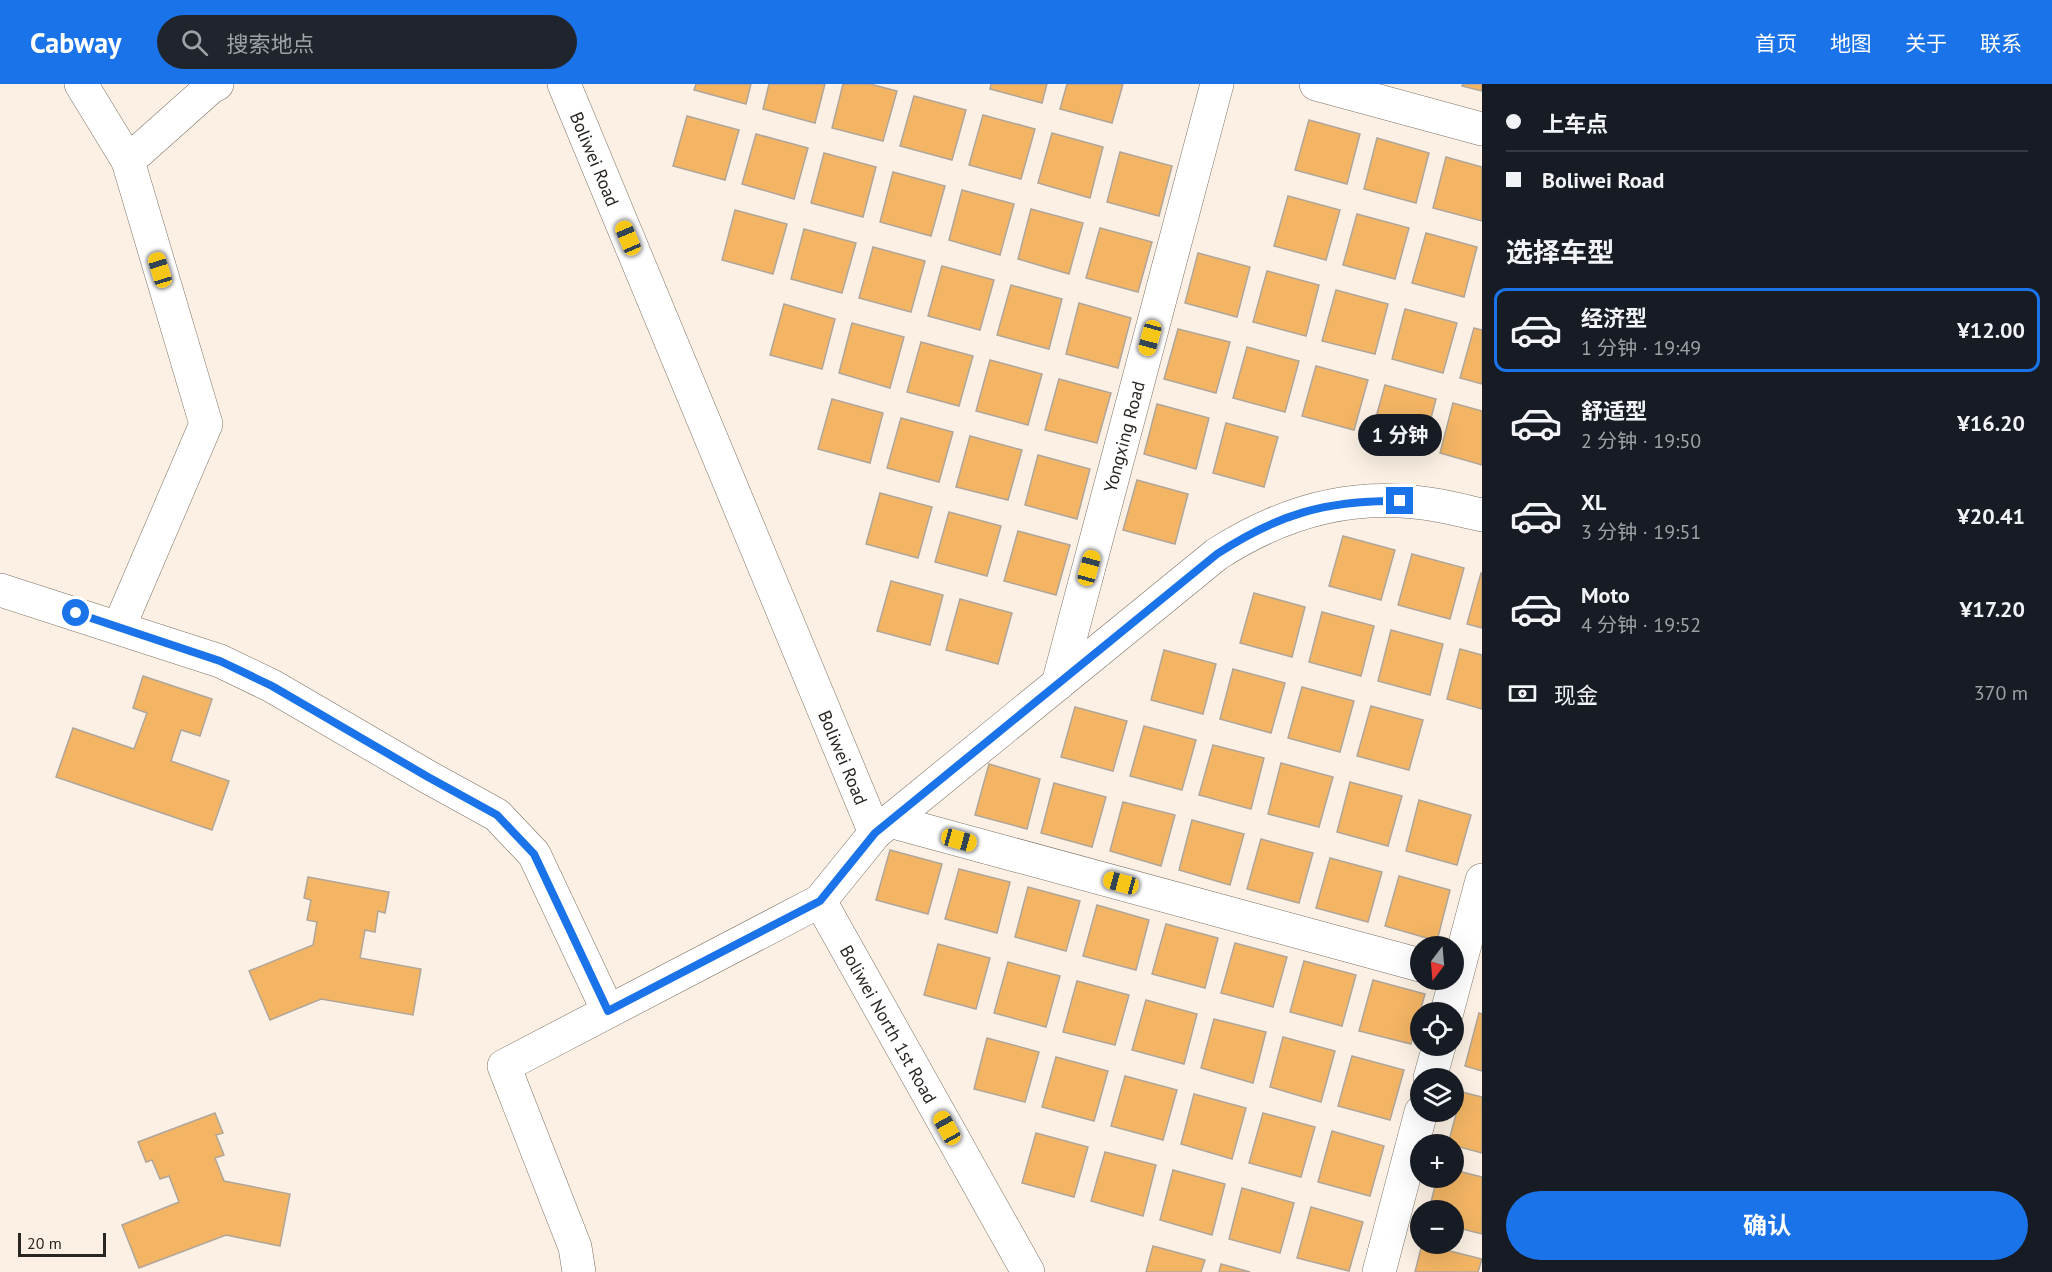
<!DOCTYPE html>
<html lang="zh">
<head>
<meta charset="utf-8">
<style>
  :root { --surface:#171b24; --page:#20242c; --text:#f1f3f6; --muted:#9ea1a6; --line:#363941; --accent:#1a73e8 }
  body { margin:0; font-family:"PT Sans","Noto Sans SC",sans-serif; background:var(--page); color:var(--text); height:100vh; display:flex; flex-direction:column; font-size:22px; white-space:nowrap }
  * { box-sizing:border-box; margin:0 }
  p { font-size:20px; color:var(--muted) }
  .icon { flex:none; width:33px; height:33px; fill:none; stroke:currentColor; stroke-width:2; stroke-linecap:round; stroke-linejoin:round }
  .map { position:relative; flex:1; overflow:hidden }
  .side { display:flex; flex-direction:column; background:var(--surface); width:570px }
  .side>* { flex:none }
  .guide { display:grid; align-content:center; height:132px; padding:0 24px; background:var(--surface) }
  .needle { width:39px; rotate:196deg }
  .tools { position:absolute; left:1410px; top:852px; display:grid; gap:12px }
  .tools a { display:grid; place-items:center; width:54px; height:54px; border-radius:50%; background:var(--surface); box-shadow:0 6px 24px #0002; font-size:30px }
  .scale { position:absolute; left:18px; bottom:15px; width:88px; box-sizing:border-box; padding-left:6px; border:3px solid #2a2621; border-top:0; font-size:16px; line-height:21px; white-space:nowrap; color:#2a2621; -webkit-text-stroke:4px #fbf0e3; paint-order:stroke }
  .end { position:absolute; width:27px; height:27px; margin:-14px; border:8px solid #1a73e8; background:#fff; box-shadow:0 0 0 3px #fff }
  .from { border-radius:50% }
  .bubble { position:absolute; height:42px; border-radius:21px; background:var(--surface); box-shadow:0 6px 24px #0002; font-size:20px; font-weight:700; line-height:42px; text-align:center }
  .car { position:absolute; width:18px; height:36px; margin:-18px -9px; border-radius:8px; box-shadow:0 0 4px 2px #0007; background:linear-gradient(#f5c518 24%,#345 0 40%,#f5c518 0 76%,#345 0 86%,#f5c518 0) }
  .guide b { display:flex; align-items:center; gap:21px; height:57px; font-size:22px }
  .guide b+b { border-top:2px solid var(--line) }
  .guide i { width:15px; height:15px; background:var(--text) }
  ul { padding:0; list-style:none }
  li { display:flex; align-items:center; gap:18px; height:84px; margin:0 12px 9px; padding:0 12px; border:3px solid transparent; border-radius:12px }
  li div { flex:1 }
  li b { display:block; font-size:22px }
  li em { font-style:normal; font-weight:700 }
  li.on { border-color:var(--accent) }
  li>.icon { width:54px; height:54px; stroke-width:1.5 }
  h2 { padding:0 24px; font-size:27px; line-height:72px }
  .pay { display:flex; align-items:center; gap:15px; height:66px; padding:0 24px; font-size:22px }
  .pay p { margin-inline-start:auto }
  .button { display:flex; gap:12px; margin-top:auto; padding:12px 24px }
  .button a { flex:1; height:69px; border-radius:36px; background:var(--accent); color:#fff; font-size:24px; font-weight:700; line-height:69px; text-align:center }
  header { display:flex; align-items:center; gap:36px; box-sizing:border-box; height:84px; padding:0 30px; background:var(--accent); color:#fff }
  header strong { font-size:28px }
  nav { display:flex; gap:33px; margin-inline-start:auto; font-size:21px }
  .search { width:420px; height:54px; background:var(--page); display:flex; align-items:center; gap:15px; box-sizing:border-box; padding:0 21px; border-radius:33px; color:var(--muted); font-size:22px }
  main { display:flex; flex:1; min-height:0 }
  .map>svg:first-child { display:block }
  .building { fill:#f3b564; stroke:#b0a599; stroke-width:1.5 }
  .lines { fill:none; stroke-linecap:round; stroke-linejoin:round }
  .minor-casing { stroke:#7b7165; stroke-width:34 }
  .minor { stroke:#fff; stroke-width:33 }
  .route { stroke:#1a73e8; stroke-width:8 }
  .labels { text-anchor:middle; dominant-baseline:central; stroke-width:5; stroke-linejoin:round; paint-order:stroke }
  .street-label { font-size:18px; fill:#2a2621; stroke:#fbf0e3 }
</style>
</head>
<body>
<header>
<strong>Cabway</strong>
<div class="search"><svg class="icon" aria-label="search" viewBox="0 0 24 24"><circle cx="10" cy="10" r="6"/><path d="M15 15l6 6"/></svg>搜索地点</div>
<nav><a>首页</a><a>地图</a><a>关于</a><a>联系</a></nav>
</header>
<main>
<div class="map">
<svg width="1482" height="1188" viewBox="0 0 1482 1188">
  <rect width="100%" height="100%" fill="#fbf0e3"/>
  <path class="building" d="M 696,0 L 751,0 L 746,20 L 694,6 Z
    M 769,0 L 825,0 L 815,39 L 763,25 Z
    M 843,0 L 870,0 L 897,7 L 883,57 L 832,44 Z
    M 991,0 L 1047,0 L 1042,19 L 990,5 Z
    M 1067,0 L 1123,0 L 1112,39 L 1060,25 Z
    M 1463,0 L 1482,0 L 1482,7 L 1462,2 Z
    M 914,12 L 966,26 L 952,76 L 900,62 Z
    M 983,31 L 1035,45 L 1021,95 L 969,81 Z
    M 687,32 L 739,46 L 725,96 L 673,82 Z
    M 1309,36 L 1360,50 L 1347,100 L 1295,86 Z
    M 1052,49 L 1103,63 L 1090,114 L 1038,99 Z
    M 756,50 L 808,64 L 794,115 L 742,100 Z
    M 1377,54 L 1429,69 L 1416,119 L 1364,105 Z
    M 1120,68 L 1172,82 L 1159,132 L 1107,118 Z
    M 824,69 L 876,83 L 863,133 L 811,119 Z
    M 1446,73 L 1482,83 L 1482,137 L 1433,124 Z
    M 893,88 L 945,102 L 931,152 L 880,138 Z
    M 962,106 L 1014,120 L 1000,171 L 949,156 Z
    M 1288,112 L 1340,126 L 1326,176 L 1274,162 Z
    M 1031,125 L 1083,139 L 1069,190 L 1018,175 Z
    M 735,126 L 787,140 L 773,190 L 722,176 Z
    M 1357,130 L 1409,144 L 1395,195 L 1343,181 Z
    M 1100,144 L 1152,158 L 1138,208 L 1086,194 Z
    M 804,145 L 856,159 L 842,209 L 791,195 Z
    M 1426,149 L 1477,163 L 1464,213 L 1412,199 Z
    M 873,163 L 925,177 L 911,228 L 859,214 Z
    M 1198,169 L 1250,183 L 1237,233 L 1185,219 Z
    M 942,182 L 994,196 L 980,246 L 928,232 Z
    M 1267,187 L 1319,201 L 1306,252 L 1253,238 Z
    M 1011,201 L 1062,215 L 1049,265 L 997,251 Z
    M 1336,206 L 1388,220 L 1375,270 L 1322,257 Z
    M 1079,219 L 1131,234 L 1118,284 L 1066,270 Z
    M 784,220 L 835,235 L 822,285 L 770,271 Z
    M 1405,225 L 1457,239 L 1443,289 L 1392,275 Z
    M 852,239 L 904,253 L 890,304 L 839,289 Z
    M 1474,244 L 1482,246 L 1482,300 L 1460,294 Z
    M 1178,245 L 1230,258 L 1216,309 L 1164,295 Z
    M 921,258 L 973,272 L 959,322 L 907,308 Z
    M 1247,263 L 1299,277 L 1285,328 L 1233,314 Z
    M 990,276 L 1042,290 L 1028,341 L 976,327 Z
    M 1316,282 L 1368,296 L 1354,346 L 1302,332 Z
    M 1059,295 L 1111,309 L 1097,359 L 1045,346 Z
    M 1385,301 L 1436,315 L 1423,365 L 1371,351 Z
    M 832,315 L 883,329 L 870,379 L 818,365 Z
    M 1453,319 L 1482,327 L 1482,381 L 1440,369 Z
    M 1157,320 L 1209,334 L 1196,385 L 1144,370 Z
    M 901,334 L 953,348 L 939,398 L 887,384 Z
    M 1226,339 L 1278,353 L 1264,403 L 1213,389 Z
    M 970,352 L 1022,366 L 1008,416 L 956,403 Z
    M 1038,371 L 1090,385 L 1077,435 L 1025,421 Z
    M 1137,396 L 1188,410 L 1175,460 L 1123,446 Z
    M 880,409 L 932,423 L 918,474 L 866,460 Z
    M 949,428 L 1001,442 L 987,492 L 935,478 Z
    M 1018,447 L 1070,461 L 1056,511 L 1004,497 Z
    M 1343,452 L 1395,466 L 1381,516 L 1329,502 Z
    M 1412,470 L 1464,484 L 1450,535 L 1398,521 Z
    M 1481,489 L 1482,490 L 1482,544 L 1467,540 Z
    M 891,497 L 943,511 L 930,561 L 877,547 Z
    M 1254,509 L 1305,523 L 1292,573 L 1240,559 Z
    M 960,515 L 1012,529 L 998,580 L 946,566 Z
    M 1322,528 L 1374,542 L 1361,592 L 1309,578 Z
    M 1391,546 L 1443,560 L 1430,611 L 1378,597 Z
    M 1460,565 L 1482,571 L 1482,625 L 1447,615 Z
    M 1164,566 L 1216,580 L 1203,630 L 1151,616 Z
    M 1233,585 L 1285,599 L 1271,649 L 1220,635 Z
    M 143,592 L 212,615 L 200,652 L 181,646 L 171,677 L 229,697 L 212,746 L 56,693 L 73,644 L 134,665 L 147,629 L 133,624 Z
    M 1302,603 L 1354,617 L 1340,668 L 1288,654 Z
    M 1371,622 L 1423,636 L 1409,686 L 1357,672 Z
    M 1075,623 L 1127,637 L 1113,687 L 1061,673 Z
    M 1144,642 L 1196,656 L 1182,706 L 1130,692 Z
    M 1213,661 L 1264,674 L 1251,725 L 1199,711 Z
    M 1281,679 L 1333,693 L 1319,743 L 1268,730 Z
    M 989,680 L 1040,695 L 1027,745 L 975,731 Z
    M 1350,698 L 1402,712 L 1388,762 L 1337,748 Z
    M 1054,699 L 1106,713 L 1092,763 L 1041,749 Z
    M 1419,716 L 1471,731 L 1457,781 L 1406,767 Z
    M 1123,718 L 1175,731 L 1161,782 L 1110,767 Z
    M 1192,736 L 1244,750 L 1230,801 L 1179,786 Z
    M 1261,755 L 1313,769 L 1299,819 L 1247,805 Z
    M 890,766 L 942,780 L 928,830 L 876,816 Z
    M 1330,774 L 1382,788 L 1368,838 L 1316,824 Z
    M 959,785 L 1010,798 L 997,849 L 945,835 Z
    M 1399,792 L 1450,806 L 1437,857 L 1385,842 Z
    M 308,793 L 389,808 L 385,829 L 378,827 L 375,848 L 365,846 L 360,874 L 421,885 L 413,931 L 321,915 L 270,936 L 249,887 L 313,861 L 317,838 L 307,836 L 311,816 L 304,814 Z
    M 1028,803 L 1080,817 L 1066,867 L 1015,853 Z
    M 1097,821 L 1149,836 L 1136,886 L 1083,872 Z
    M 1166,840 L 1218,854 L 1205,904 L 1152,890 Z
    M 1235,859 L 1287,873 L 1273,923 L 1221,909 Z
    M 938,860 L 990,874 L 976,925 L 924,911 Z
    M 1304,877 L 1356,891 L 1342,942 L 1290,928 Z
    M 1008,878 L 1060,892 L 1046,943 L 994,929 Z
    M 1373,896 L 1425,910 L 1411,960 L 1359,947 Z
    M 1077,897 L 1129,911 L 1115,961 L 1063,948 Z
    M 1146,916 L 1197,930 L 1184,980 L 1132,966 Z
    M 1479,929 L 1482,930 L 1482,987 L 1465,982 Z
    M 1214,935 L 1266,948 L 1253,999 L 1201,984 Z
    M 1283,953 L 1335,967 L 1321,1018 L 1270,1003 Z
    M 987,954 L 1039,968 L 1025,1018 L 974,1005 Z
    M 1352,972 L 1404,986 L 1390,1036 L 1338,1022 Z
    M 1056,973 L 1108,987 L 1094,1037 L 1042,1023 Z
    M 1125,992 L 1177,1006 L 1163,1056 L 1111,1042 Z
    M 1462,1008 L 1482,1013 L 1482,1069 L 1448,1060 Z
    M 1194,1010 L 1246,1024 L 1232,1075 L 1181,1060 Z
    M 215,1029 L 223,1049 L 216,1051 L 224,1071 L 215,1074 L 224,1097 L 290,1110 L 280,1162 L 226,1151 L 139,1184 L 122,1141 L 179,1118 L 169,1092 L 160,1095 L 152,1076 L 146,1078 L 138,1058 Z
    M 1263,1029 L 1315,1043 L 1301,1093 L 1249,1079 Z
    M 1332,1047 L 1384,1062 L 1370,1112 L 1318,1098 Z
    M 1036,1049 L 1088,1063 L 1074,1113 L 1022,1099 Z
    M 1105,1068 L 1156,1081 L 1143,1132 L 1091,1117 Z
    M 1173,1086 L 1225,1100 L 1212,1151 L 1160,1136 Z
    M 1454,1086 L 1482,1093 L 1482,1150 L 1454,1143 L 1454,1126 L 1429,1126 L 1437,1094 L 1454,1094 Z
    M 1242,1104 L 1294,1119 L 1280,1169 L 1229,1155 Z
    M 1311,1123 L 1363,1138 L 1349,1187 L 1297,1174 Z
    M 1422,1160 L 1482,1175 L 1478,1188 L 1415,1188 Z
    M 1153,1162 L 1205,1176 L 1201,1188 L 1146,1188 Z
    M 1221,1180 L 1250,1188 L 1219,1188 Z"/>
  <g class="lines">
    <g class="minor-casing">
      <g id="minor">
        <path d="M 81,0 L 128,77"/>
        <path id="s1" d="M 564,0 L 875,749 L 1217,470 C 1273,434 1333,413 1400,417 C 1428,418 1455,425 1482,431"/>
        <path d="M 1316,0 L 1482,45"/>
        <path d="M 0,506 L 220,577 L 272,602 L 428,693 L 497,731 L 534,770 L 608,927"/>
        <path d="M 119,543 L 206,340 L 128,77 L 211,3 L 217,0"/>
        <path id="s2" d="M 1058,600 L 1217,0"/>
        <path d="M 890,737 L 1420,881"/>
        <path id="s3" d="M 820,817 L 1028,1188"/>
        <path d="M 1447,928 L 1482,796"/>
        <path d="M 1430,994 L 1439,962"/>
        <path d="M 579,1188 L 575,1163 L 504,982 L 820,817 L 875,749"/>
        <path d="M 1379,1188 L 1421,1028"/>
      </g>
    </g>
    <use href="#minor" class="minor"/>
  </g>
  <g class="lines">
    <path class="route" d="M 76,529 L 220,577 L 272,602 L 428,693 L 497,731 L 534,770 L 608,927 L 820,817 L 875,749 L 1217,470 C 1278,430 1327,416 1400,417"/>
  </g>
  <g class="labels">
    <g class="street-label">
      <text stroke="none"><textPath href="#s1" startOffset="81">Boliwei Road</textPath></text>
      <text stroke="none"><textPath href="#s2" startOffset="256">Yongxing Road</textPath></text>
      <text stroke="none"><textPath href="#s1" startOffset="729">Boliwei Road</textPath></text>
      <text stroke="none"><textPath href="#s3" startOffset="141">Boliwei North 1st Road</textPath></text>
    </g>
  </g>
</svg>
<div class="tools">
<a><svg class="needle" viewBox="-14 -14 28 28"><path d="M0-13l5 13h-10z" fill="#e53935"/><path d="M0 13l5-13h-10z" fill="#9ea1a6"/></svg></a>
<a><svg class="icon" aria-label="locate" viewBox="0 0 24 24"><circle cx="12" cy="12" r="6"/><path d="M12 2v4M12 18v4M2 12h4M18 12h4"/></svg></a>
<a><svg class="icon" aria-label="layers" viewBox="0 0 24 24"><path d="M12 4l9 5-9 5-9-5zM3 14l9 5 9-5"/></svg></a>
<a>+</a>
<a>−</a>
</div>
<div class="scale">20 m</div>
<i class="end from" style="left:76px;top:529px"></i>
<i class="end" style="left:1400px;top:417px"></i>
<div class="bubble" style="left:1358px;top:330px;width:84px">1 分钟</div>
<i class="car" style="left:628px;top:154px;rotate:337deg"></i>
<i class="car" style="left:160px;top:186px;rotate:343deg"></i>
<i class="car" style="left:1150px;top:254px;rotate:195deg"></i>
<i class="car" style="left:1089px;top:484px;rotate:15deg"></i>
<i class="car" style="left:959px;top:756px;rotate:105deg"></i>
<i class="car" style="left:1121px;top:799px;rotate:285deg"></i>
<i class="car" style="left:947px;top:1044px;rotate:331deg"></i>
</div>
<section class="side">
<div class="guide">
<b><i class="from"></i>上车点</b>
<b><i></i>Boliwei Road</b>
</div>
<h2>选择车型</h2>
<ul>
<li class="on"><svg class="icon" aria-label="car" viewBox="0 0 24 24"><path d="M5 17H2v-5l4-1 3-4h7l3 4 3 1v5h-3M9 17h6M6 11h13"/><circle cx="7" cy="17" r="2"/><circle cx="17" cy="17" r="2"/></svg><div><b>经济型</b><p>1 分钟 · 19:49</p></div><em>¥12.00</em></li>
<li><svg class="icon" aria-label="car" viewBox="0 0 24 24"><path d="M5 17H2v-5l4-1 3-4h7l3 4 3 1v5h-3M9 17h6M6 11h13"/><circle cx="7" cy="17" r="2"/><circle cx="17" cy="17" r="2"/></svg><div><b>舒适型</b><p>2 分钟 · 19:50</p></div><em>¥16.20</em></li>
<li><svg class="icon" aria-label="car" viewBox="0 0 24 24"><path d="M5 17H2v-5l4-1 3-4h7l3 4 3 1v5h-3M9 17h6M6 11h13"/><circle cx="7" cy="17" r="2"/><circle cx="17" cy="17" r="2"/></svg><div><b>XL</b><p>3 分钟 · 19:51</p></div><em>¥20.41</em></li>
<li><svg class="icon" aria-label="car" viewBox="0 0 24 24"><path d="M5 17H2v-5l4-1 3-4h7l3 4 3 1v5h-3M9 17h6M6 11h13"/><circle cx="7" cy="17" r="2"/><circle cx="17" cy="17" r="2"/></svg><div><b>Moto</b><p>4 分钟 · 19:52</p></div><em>¥17.20</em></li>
</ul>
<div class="pay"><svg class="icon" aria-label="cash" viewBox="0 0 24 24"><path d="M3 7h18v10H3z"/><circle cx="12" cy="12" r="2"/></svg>现金<p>370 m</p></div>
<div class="button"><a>确认</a></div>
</section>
</main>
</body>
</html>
